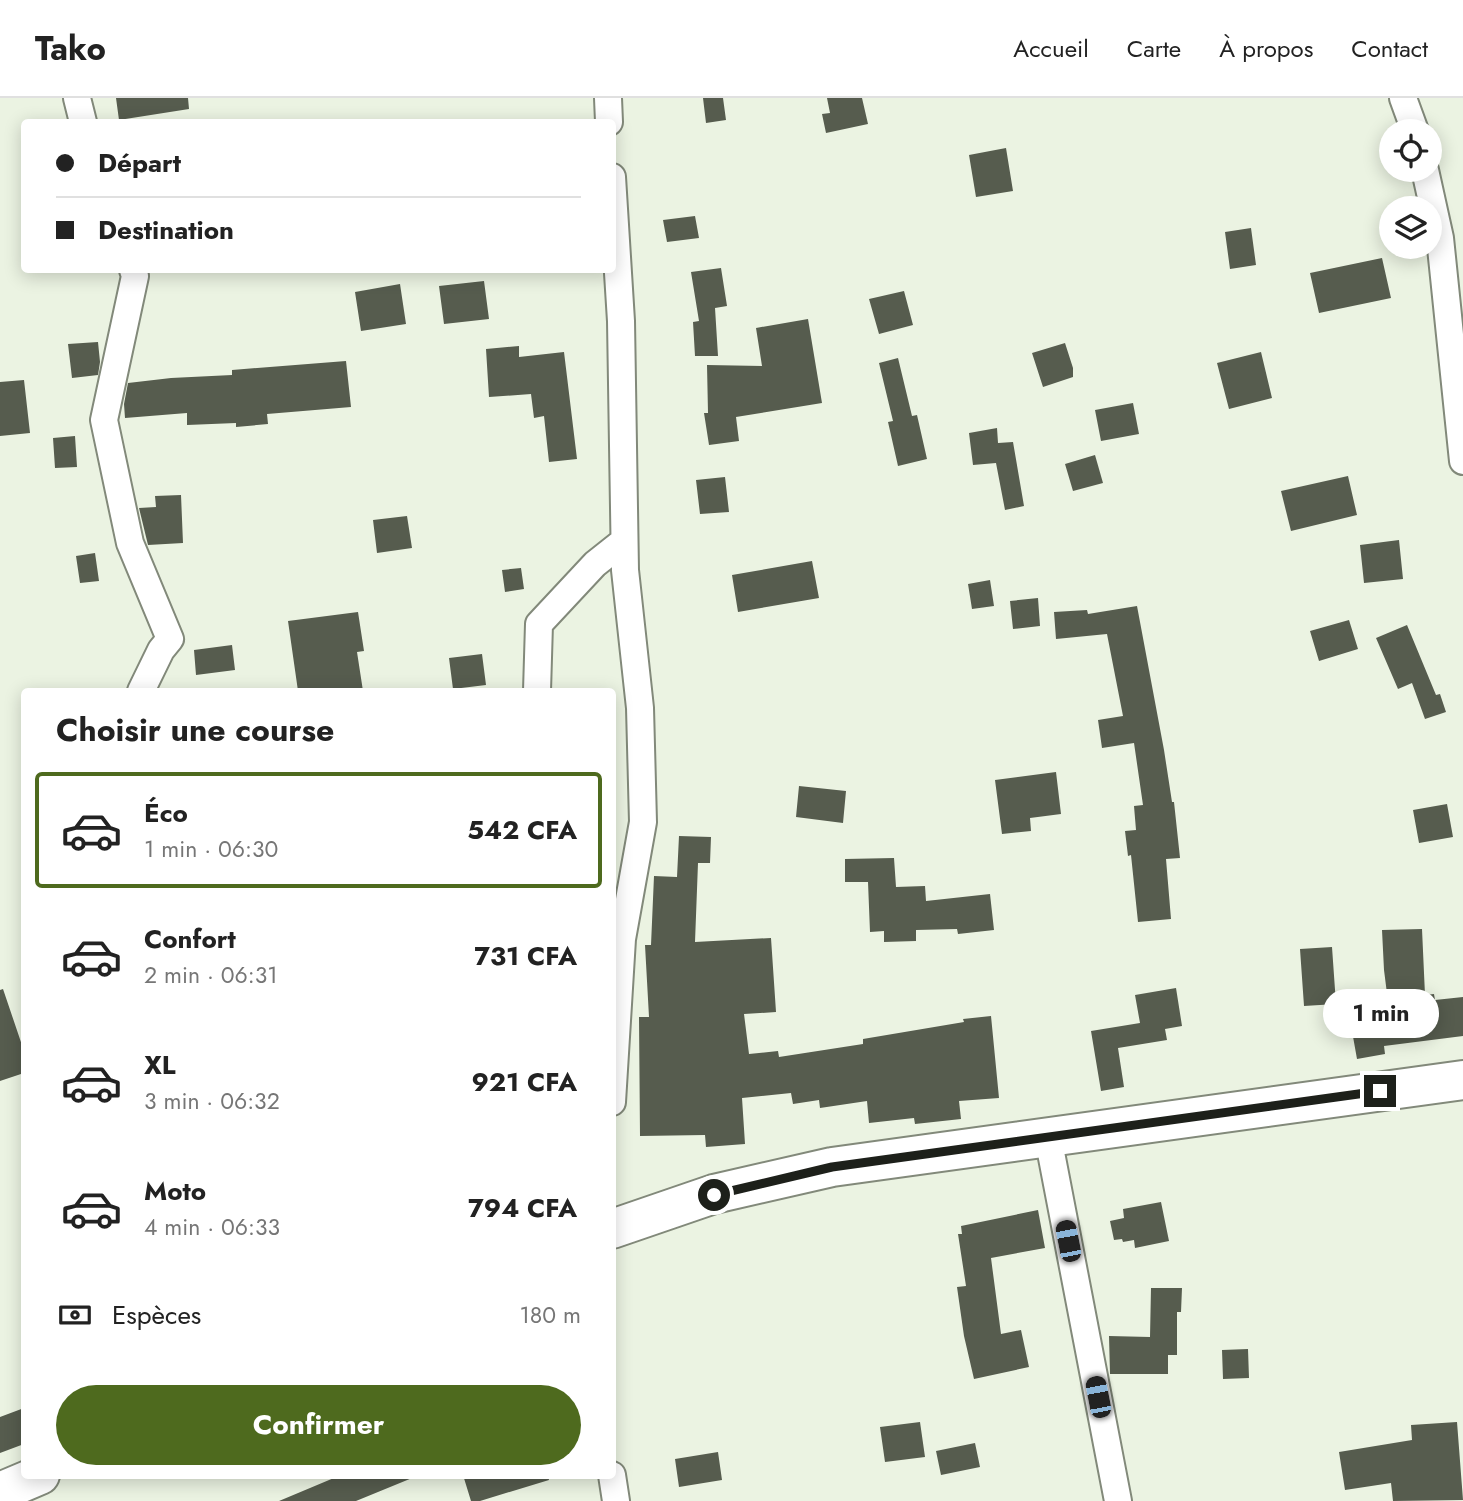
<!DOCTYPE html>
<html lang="fr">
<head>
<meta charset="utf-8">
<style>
  :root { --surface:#fff; --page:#f6f6f6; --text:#222; --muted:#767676; --line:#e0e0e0; --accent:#4e6a1e }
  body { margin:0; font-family:Jost,sans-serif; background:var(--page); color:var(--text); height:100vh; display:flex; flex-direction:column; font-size:26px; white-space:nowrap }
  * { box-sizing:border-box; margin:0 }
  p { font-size:23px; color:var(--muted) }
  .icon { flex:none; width:38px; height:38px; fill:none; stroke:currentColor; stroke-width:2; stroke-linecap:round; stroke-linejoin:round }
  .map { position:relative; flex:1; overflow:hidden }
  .sheet { position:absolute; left:21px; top:590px; width:595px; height:791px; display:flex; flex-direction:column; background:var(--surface); border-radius:7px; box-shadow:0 4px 18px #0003 }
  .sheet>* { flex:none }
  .top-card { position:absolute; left:21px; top:21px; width:595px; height:154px; border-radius:7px; box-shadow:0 4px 18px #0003; display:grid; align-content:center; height:154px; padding:0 35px; background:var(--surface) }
  .controls { position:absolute; left:1379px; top:21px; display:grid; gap:14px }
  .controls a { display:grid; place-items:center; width:63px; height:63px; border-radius:50%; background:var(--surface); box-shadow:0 4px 18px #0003; font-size:35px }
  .end { position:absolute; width:32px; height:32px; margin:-16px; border:9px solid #1d201a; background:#fff; box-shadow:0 0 0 4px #fff }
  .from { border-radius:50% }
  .bubble { position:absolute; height:49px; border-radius:24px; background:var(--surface); box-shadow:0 4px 18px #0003; font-size:23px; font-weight:700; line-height:49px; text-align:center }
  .car { position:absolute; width:21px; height:42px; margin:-21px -10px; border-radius:9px; box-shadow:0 0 5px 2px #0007; background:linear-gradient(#222 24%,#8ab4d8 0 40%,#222 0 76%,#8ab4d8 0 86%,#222 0) }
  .top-card b { display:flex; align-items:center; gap:24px; height:66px; font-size:26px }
  .top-card b+b { border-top:2px solid var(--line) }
  .top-card i { width:18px; height:18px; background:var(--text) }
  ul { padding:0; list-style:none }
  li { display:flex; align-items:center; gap:21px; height:116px; margin:0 14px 10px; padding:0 21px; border:4px solid transparent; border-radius:7px }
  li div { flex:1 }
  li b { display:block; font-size:26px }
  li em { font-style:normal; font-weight:700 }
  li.selected { border-color:var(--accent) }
  li>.icon { width:63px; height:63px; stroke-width:1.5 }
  h2 { padding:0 35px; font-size:32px; line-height:84px }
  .pay { display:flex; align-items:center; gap:18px; height:77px; padding:0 35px; font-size:26px }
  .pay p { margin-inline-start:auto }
  .action { display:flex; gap:14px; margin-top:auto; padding:14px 35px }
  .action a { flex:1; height:80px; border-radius:42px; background:var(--accent); color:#fff; font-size:28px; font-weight:700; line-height:80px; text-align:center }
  header { display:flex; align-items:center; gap:42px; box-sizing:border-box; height:98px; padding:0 35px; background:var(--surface); border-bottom:2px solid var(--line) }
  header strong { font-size:33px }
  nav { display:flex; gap:38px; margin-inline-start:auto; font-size:24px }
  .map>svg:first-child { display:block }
  .building { fill:#565c4e }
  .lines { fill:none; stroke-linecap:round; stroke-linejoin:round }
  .street-casing { stroke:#82897a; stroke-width:30 }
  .secondary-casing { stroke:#82897a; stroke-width:42 }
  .street { stroke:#fff; stroke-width:26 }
  .secondary { stroke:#fff; stroke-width:38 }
  .route { stroke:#1d201a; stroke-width:9 }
</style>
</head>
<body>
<header>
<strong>Tako</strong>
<nav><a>Accueil</a><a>Carte</a><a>À propos</a><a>Contact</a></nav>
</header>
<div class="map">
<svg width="1463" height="1403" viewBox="0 0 1463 1403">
  <rect width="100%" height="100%" fill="#ebf3e2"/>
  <path class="building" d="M 116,0 L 188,0 L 189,11 L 119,22 Z
    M 703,0 L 723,0 L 726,22 L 706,25 Z
    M 827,0 L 862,0 L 868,26 L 826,35 L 822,16 L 830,15 Z
    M 1006,50 L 1013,93 L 976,99 L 969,57 Z
    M 695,118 L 699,140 L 667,144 L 663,122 Z
    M 1251,130 L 1256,167 L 1230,171 L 1225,134 Z
    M 1382,160 L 1391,200 L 1319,215 L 1310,175 Z
    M 721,170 L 727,208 L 715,210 L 718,258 L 695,258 L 693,224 L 699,223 L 691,174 Z
    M 484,183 L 489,221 L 444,226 L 439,188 Z
    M 400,186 L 406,226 L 361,233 L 355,194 Z
    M 904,193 L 913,227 L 879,236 L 869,201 Z
    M 808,221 L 822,305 L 736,319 L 739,343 L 709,347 L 704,315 L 708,315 L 707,267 L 762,268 L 756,230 Z
    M 98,244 L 100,264 L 98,277 L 72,280 L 68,246 Z
    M 1065,245 L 1073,270 L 1073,279 L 1043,289 L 1032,255 Z
    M 519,248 L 519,259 L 564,254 L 577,361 L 549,364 L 544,318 L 534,320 L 531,296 L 489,299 L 486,251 Z
    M 1261,254 L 1272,300 L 1229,311 L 1217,265 Z
    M 898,260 L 912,318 L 917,317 L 927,361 L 898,368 L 888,324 L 893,323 L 879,265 Z
    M 346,263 L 351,309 L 267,316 L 268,326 L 236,329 L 236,325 L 187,327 L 187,315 L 125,320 L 124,306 L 128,285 L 171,280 L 232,277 L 232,272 Z
    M 24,282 L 30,335 L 0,338 L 0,284 Z
    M 1133,305 L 1139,336 L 1101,343 L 1095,312 Z
    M 997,330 L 998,345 L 1013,344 L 1024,408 L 1005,412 L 996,365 L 973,367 L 969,335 Z
    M 75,338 L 77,369 L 55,370 L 53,340 Z
    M 1095,357 L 1103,385 L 1073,393 L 1065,366 Z
    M 1348,378 L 1357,417 L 1291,433 L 1281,393 Z
    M 725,379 L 729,414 L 700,416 L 696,382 Z
    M 181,397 L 183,445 L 148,447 L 139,410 L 156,409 L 155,398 Z
    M 407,418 L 412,450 L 377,455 L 373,422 Z
    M 1399,442 L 1403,481 L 1364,485 L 1360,447 Z
    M 95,455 L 99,483 L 80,485 L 76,458 Z
    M 812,463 L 819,500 L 738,514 L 732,477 Z
    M 521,470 L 524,491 L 505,494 L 502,472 Z
    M 990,482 L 994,508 L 972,511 L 968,486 Z
    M 1038,500 L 1040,528 L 1013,531 L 1010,503 Z
    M 1137,508 L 1164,652 L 1172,704 L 1174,704 L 1180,760 L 1166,761 L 1171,821 L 1138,824 L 1131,757 L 1128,758 L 1125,733 L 1136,732 L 1134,708 L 1143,707 L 1134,645 L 1102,650 L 1098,622 L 1123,618 L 1107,536 L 1056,541 L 1054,514 L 1087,512 L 1088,516 Z
    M 358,514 L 364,553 L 357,554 L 363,593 L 298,593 L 288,523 Z
    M 1349,522 L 1358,551 L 1319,563 L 1310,533 Z
    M 1407,527 L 1436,597 L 1440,596 L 1446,614 L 1425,621 L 1412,585 L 1398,591 L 1376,540 Z
    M 232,547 L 235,572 L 196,577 L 194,552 Z
    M 482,556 L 486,587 L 453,591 L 449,560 Z
    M 1056,674 L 1061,716 L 1030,720 L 1031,733 L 1002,736 L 995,682 Z
    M 799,688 L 846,693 L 843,725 L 796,719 Z
    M 1447,706 L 1453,739 L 1419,745 L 1413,712 Z
    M 679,738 L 711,739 L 710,765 L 698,765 L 695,844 L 771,840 L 776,914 L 744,916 L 749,956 L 778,953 L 779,959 L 863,946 L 863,941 L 964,924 L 963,921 L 991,918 L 999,1000 L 959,1003 L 961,1021 L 915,1026 L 914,1020 L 869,1025 L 867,1003 L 820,1010 L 819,1002 L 793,1006 L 791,995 L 742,1000 L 745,1046 L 706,1049 L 705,1037 L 640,1038 L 639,919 L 649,919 L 645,847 L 651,847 L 654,778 L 677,779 Z
    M 894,760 L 896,789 L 925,788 L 926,803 L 990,796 L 994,832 L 958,836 L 957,831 L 916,832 L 916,843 L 884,844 L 884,833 L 870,834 L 868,784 L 845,784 L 845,761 Z
    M 1422,831 L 1425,897 L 1434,896 L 1435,902 L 1463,899 L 1463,938 L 1384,948 L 1385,956 L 1357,961 L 1352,933 L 1391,927 L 1384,872 L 1382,832 Z
    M 1332,849 L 1336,906 L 1304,908 L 1300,851 Z
    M 1176,890 L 1182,928 L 1165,931 L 1167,942 L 1118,950 L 1124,989 L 1101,993 L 1091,933 L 1140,925 L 1135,897 Z
    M 3,891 L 24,953 L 24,975 L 0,983 L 0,892 Z
    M 1161,1104 L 1169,1143 L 1135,1150 L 1134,1142 L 1123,1144 L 1122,1141 L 1114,1142 L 1110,1123 L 1124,1120 L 1123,1111 Z
    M 1038,1112 L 1045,1150 L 991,1160 L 1001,1236 L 1021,1232 L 1029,1269 L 974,1281 L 964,1238 L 957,1189 L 966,1188 L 958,1136 L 962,1136 L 961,1128 Z
    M 1151,1190 L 1182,1190 L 1181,1214 L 1177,1214 L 1177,1257 L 1168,1257 L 1168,1276 L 1110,1276 L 1109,1238 L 1150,1239 Z
    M 1248,1251 L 1249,1280 L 1223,1281 L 1222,1252 Z
    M 24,1310 L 24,1346 L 0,1355 L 0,1319 Z
    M 920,1324 L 925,1359 L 885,1364 L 880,1329 Z
    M 1457,1324 L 1463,1402 L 1393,1403 L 1391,1385 L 1345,1392 L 1339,1354 L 1412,1342 L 1411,1327 Z
    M 975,1345 L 980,1369 L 941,1377 L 936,1353 Z
    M 718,1354 L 722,1382 L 679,1389 L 675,1361 Z
    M 341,1377 L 417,1377 L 417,1378 L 356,1403 L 279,1403 Z
    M 463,1377 L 548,1377 L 549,1382 L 480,1403 L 471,1403 Z"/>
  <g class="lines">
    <g class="street-casing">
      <path id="street" d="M 77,0 L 83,24
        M 608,0 L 609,24
        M 1403,0 L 1415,33
        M 1425,72 L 1440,140 L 1463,363
        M 612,79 L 621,223 L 625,472 L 640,610 L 643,724 L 622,841 L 612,1004
        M 133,172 L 135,178 L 104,322 L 130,445 L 170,541 L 161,552 L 141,593
        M 537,593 L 539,526 L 595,466 L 624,443
        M 1048,1039 L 1118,1403
        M 612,1377 L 616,1403"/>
    </g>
    <g class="secondary-casing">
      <path id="secondary" d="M 612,1131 L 714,1096 L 832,1069 L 1463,982
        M 0,1394 L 40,1377"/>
    </g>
    <use href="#street" class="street"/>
    <use href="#secondary" class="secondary"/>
  </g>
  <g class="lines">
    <path class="route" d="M 714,1097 L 832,1069 L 1380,993"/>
  </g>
</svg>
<div class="controls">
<a><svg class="icon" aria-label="locate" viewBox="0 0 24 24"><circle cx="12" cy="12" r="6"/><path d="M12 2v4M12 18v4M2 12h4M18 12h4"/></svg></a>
<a><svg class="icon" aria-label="layers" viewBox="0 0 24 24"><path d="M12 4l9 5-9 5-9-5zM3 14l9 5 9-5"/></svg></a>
</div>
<i class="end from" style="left:714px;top:1097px"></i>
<i class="end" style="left:1380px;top:993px"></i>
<div class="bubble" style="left:1323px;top:891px;width:116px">1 min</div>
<i class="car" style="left:1068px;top:1143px;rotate:349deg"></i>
<i class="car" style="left:1098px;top:1299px;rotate:349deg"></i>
<div class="top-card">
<b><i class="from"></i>Départ</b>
<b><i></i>Destination</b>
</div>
<section class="sheet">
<h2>Choisir une course</h2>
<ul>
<li class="selected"><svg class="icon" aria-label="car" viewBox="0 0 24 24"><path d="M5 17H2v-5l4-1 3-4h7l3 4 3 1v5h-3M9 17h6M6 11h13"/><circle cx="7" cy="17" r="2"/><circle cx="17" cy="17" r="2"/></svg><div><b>Éco</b><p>1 min · 06:30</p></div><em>542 CFA</em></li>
<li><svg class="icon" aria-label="car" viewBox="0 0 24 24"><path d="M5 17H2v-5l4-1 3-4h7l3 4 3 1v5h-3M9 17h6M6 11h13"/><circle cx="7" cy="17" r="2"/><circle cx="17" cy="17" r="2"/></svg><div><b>Confort</b><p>2 min · 06:31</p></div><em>731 CFA</em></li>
<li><svg class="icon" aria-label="car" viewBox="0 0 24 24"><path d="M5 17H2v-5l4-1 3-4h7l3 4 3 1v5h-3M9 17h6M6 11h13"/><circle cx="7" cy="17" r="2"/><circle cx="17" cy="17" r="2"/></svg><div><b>XL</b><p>3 min · 06:32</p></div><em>921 CFA</em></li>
<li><svg class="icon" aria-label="car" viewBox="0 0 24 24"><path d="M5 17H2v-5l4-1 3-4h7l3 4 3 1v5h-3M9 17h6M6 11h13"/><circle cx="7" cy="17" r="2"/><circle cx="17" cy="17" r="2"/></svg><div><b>Moto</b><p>4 min · 06:33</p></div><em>794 CFA</em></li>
</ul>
<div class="pay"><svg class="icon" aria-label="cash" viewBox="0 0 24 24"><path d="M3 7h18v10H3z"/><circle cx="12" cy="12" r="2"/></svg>Espèces<p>180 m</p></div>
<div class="action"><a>Confirmer</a></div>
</section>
</div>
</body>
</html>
